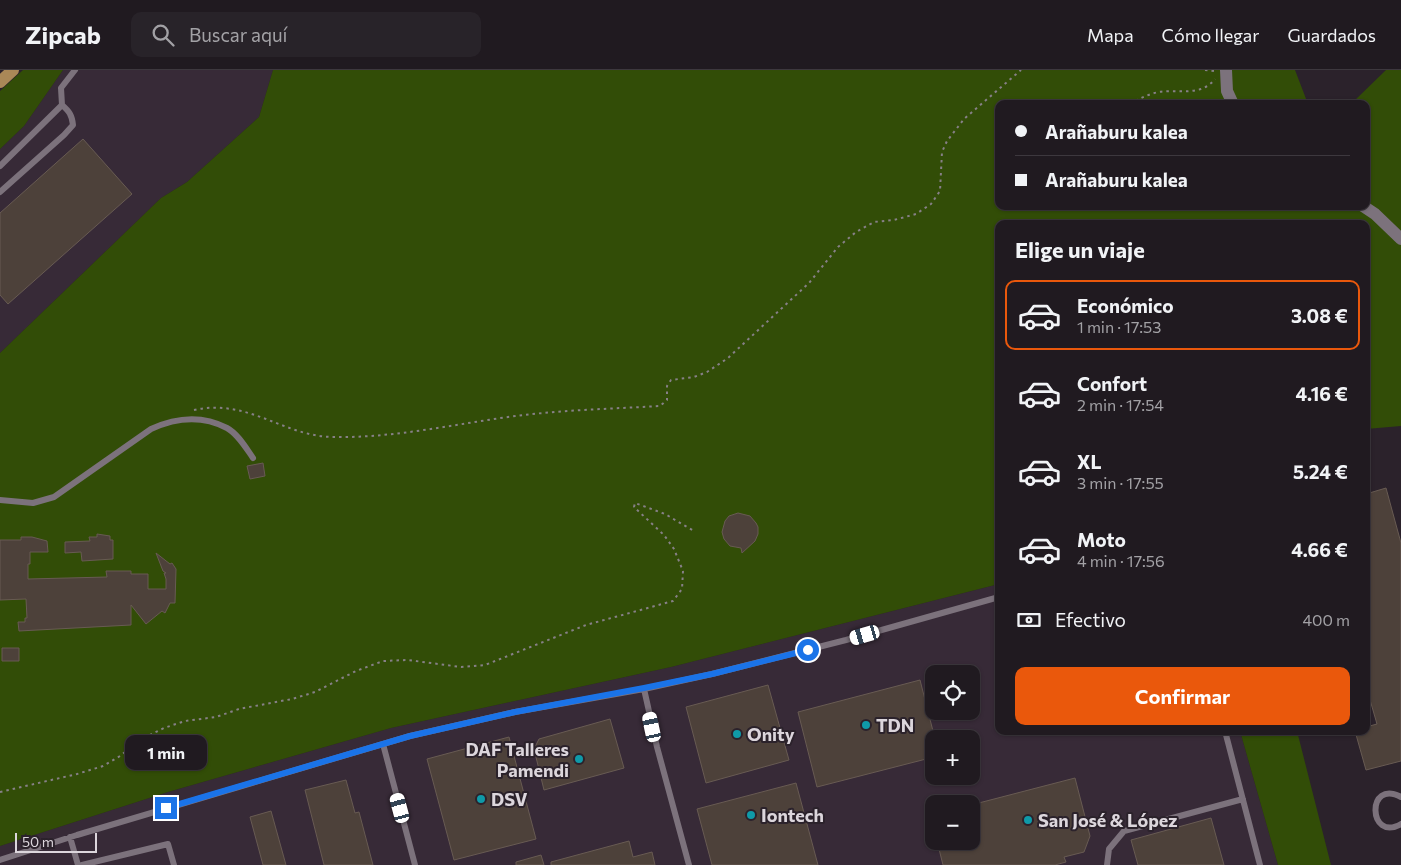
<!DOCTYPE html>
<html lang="es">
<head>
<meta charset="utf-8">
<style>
  :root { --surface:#201a20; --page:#282329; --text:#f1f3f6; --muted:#a2a1a5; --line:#3d383e; --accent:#ea580c }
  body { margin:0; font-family:Commissioner,sans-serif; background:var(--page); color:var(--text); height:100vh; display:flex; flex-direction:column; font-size:19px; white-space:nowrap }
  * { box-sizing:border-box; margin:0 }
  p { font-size:16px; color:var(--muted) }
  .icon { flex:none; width:28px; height:28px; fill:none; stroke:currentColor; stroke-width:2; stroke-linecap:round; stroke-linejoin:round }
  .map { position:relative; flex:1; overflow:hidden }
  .side { position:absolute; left:995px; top:150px; width:375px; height:515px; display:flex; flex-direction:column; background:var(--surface); border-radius:10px; box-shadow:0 1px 4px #0004,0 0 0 1px var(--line) }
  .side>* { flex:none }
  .top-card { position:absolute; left:995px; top:30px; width:375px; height:110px; border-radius:10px; box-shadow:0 1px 4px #0004,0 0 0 1px var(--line); display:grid; align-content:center; height:110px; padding:0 20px; background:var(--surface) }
  .controls { position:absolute; left:925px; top:595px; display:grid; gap:10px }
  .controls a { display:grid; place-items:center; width:55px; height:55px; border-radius:10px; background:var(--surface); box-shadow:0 1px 4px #0004,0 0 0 1px var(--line); font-size:25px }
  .scale { position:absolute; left:15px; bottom:12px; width:82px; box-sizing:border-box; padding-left:5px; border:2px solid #dcd6dc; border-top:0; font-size:14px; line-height:18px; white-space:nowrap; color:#dcd6dc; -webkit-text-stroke:4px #2b222b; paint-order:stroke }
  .end { position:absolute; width:22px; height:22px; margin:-11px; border:6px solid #1a73e8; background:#fff; box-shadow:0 0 0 2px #fff }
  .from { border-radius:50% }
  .bubble { position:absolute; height:35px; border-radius:10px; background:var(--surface); box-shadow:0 1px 4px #0004,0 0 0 1px var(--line); font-size:16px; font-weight:700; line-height:35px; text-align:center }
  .car { position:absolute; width:15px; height:30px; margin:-15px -8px; border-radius:6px; box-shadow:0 0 4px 1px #0007; background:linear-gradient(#fff 24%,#345 0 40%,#fff 0 76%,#345 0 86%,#fff 0) }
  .top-card b { display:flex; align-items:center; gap:18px; height:48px; font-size:19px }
  .top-card b+b { border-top:1px solid var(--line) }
  .top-card i { width:12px; height:12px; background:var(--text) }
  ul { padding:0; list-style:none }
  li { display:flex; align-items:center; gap:15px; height:70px; margin:0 10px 8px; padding:0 10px; border:2px solid transparent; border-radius:10px }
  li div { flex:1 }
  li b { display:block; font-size:19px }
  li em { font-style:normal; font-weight:700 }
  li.selected { border-color:var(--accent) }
  li>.icon { width:45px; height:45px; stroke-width:1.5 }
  h2 { padding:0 20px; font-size:22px; line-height:60px }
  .pay { display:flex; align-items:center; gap:12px; height:55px; padding:0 20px; font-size:19px }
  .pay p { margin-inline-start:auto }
  .primary-button { display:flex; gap:10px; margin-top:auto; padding:10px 20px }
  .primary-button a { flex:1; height:58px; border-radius:10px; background:var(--accent); color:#fff; font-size:20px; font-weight:700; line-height:58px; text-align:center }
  header { display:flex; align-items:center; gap:30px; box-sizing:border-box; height:70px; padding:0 25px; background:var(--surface); border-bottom:1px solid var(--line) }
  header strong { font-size:24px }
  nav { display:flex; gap:28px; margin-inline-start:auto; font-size:18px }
  .search { width:350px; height:45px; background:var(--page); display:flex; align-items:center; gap:12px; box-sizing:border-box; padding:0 18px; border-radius:10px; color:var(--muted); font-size:19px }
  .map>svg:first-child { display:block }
  .built { fill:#372a37; fill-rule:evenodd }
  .green { fill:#324d07 }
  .building { fill:#4d413a; stroke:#685b53 }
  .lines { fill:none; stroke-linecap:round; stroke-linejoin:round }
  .path { stroke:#878087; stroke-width:2; stroke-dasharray:2.5 4; stroke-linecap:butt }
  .lane { stroke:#7c727c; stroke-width:6 }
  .street { stroke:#7c727c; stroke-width:12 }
  .primary { stroke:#aa8857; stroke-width:12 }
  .route { stroke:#1a73e8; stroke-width:6 }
  .culture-dot { fill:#0f9aa8; stroke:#2b222b; stroke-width:2 }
  .labels { text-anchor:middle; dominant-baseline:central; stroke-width:4; stroke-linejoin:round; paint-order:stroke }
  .poi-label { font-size:18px; font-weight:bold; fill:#dcd6dc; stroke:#2b222b; text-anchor:start }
</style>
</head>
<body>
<header>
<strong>Zipcab</strong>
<div class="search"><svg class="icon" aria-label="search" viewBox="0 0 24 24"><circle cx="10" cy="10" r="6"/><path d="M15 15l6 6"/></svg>Buscar aquí</div>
<nav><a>Mapa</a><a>Cómo llegar</a><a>Guardados</a></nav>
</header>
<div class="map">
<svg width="1401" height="795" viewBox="0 0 1401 795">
  <rect width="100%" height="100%" fill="#2b222b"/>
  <path class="built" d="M 63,0 L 273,0 L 259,47 L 187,112 L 161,128 L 0,283 L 0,79 L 24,56 Z
    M 999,514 L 999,661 L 1240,661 L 1278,795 L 0,795 L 0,776 L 168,722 L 391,658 L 671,597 ZM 934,604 L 971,604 L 971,641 L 934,641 ZM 934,669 L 971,669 L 971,706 L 934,706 ZM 934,734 L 971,734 L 971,771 L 934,771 Z"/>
  <path class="green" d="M 23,0 L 63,0 L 24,56 L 0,79 L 0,21 Z
    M 273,0 L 1295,0 L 1308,34 L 999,34 L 999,136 L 1366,136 L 1366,34 L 1351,34 L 1386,0 L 1401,0 L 1401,356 L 1366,359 L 1366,154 L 999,154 L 999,514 L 671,597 L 391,658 L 168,722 L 0,776 L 0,283 L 161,128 L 187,112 L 259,47 Z
    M 1240,661 L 1297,661 L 1331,795 L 1278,795 Z"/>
  <path class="building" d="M 83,69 L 132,124 L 8,234 L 0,225 L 0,143 Z
    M 263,393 L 265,406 L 250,409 L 247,396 Z
    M 1386,418 L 1401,473 L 1401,691 L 1366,700 L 1355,661 L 1366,661 L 1366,657 L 1377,654 L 1366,616 L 1366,424 Z
    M 738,443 L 750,446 L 756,453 L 758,457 L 758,464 L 755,471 L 742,483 L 741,478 L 730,476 L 724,469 L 722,462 L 725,451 L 729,446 Z
    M 97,464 L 110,466 L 110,470 L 113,470 L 113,489 L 82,491 L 81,482 L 65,483 L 65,472 L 90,471 L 89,467 L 97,467 Z
    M 21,467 L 32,467 L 47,471 L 48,482 L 30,482 L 30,494 L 28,494 L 28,509 L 107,507 L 106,501 L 131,501 L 131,504 L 148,504 L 148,519 L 166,519 L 166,509 L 164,503 L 166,503 L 163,501 L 156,483 L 170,494 L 172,493 L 176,499 L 175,533 L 170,533 L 165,543 L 162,541 L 146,554 L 131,535 L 131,555 L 19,561 L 18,552 L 25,552 L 25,548 L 27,548 L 26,529 L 0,530 L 0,470 L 21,470 Z
    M 2,578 L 19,578 L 19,591 L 2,591 Z
    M 920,610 L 935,669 L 934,669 L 934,687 L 817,717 L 798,642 Z
    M 768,615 L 789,690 L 706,713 L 686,637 Z
    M 610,649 L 624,698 L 544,720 L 534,679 L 539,669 Z
    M 509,667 L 536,769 L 454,790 L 427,689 Z
    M 1075,708 L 1090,766 L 1084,782 L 1064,787 L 1066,792 L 1055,795 L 943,795 L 937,771 L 971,771 L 971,735 Z
    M 346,710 L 355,743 L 359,742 L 373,795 L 324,795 L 305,720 Z
    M 796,713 L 818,795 L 712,795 L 697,739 Z
    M 271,741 L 286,795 L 263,795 L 250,747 Z
    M 1211,748 L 1224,795 L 1138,795 L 1131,770 Z
    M 629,771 L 633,787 L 652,782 L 655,795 L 551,795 L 551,792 Z
    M 541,785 L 544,795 L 516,795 L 516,792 Z"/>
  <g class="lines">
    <path class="path" d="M 1205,0 L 1215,1
      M 1130,34 C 1139,29 1148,24 1159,22 C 1178,19 1201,27 1215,9
      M 194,340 C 249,328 284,367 334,367 C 393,368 450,355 508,347 C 558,340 609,339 660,336 L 667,330 L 667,316 L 671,310 L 694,307 L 707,302 L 728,288 L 809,213 L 838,177 L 856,162 L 874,152 L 894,150 L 916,144 L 931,134 L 940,121 L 942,82 L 947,71 L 964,49 L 1021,0
      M 0,722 L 77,704 L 103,696 L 120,686 L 140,670 L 164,658 L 185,651 L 216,647 L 239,639 L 292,629 L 315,622 L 356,601 L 383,591 L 408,590 L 461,597 L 485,595 L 586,555 L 673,531 L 682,519 L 683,501 L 674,479 L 664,465 L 634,437 L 635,433 L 665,444 L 694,461"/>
    <path class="lane" d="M 0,96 L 62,35 L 61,18 L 75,0
      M 0,122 L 64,65 L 73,55 C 72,45 69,41 62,35
      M 0,430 L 33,433 L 54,427 L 151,359 C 175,348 202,345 227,358 C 238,364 246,378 253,388
      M 644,619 L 657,677 L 689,795
      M 1225,661 L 1260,795
      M 383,674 L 415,795
      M 1401,727 C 1366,708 1368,773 1401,754
      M 70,767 L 78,795
      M 0,790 L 77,765 L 410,666 L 515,642 L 644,619 L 712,604 L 846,570 L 999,527
      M 82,795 L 168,774 L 174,795
      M 1107,795 L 1109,779 L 1124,761 L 1243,729"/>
    <path class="street" d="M 1226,0 L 1227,21 L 1233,34
      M 1363,136 L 1375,144 L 1401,169"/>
    <path class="primary" d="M 0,12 L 13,0"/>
  </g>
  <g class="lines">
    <path class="route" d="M 166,738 L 410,666 L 515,642 L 644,618 L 712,604 L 808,580"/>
  </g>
  <g class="culture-dot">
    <circle cx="866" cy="655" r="5"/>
    <circle cx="737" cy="664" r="5"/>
    <circle cx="579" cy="689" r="5"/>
    <circle cx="481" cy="729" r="5"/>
    <circle cx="751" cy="745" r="5"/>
    <circle cx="1028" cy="750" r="5"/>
  </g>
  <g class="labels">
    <g class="poi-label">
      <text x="876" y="655">TDN</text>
      <text x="747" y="664">Onity</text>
      <text x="569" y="679" text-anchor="end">DAF Talleres<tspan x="569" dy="21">Pamendi</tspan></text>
      <text x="491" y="729">DSV</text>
      <text x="761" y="745">Iontech</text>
      <text x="1038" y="750">San José &amp; López</text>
    </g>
  </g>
</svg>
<div class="controls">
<a><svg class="icon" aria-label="locate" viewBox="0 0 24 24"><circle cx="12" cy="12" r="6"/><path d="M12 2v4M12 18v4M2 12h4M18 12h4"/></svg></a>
<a>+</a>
<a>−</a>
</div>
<div class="scale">50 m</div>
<i class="end from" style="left:808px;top:580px"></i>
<i class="end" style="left:166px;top:738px"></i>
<div class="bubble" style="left:125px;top:665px;width:82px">1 min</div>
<i class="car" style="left:865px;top:565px;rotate:254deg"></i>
<i class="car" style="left:652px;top:657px;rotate:348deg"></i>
<i class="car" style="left:400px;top:738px;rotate:345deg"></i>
<div class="top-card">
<b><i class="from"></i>Arañaburu kalea</b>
<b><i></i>Arañaburu kalea</b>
</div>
<section class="side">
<h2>Elige un viaje</h2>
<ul>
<li class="selected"><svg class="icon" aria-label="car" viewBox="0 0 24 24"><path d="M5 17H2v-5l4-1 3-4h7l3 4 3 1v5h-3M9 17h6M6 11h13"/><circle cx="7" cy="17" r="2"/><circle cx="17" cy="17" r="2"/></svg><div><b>Económico</b><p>1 min · 17:53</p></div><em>3.08 €</em></li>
<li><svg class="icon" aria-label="car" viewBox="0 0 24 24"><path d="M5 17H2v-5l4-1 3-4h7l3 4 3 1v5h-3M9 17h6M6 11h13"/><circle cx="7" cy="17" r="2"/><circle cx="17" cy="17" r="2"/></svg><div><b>Confort</b><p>2 min · 17:54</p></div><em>4.16 €</em></li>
<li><svg class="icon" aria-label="car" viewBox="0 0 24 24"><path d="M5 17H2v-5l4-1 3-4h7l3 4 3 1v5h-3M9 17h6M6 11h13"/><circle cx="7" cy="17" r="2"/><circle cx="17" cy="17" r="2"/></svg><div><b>XL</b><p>3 min · 17:55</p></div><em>5.24 €</em></li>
<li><svg class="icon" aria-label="car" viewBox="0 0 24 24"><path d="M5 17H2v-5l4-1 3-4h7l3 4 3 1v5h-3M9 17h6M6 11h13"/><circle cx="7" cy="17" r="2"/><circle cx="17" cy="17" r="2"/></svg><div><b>Moto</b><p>4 min · 17:56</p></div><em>4.66 €</em></li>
</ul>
<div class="pay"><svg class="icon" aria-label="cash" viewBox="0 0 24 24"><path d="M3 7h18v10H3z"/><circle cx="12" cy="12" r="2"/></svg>Efectivo<p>400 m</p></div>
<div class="primary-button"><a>Confirmar</a></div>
</section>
</div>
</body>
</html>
